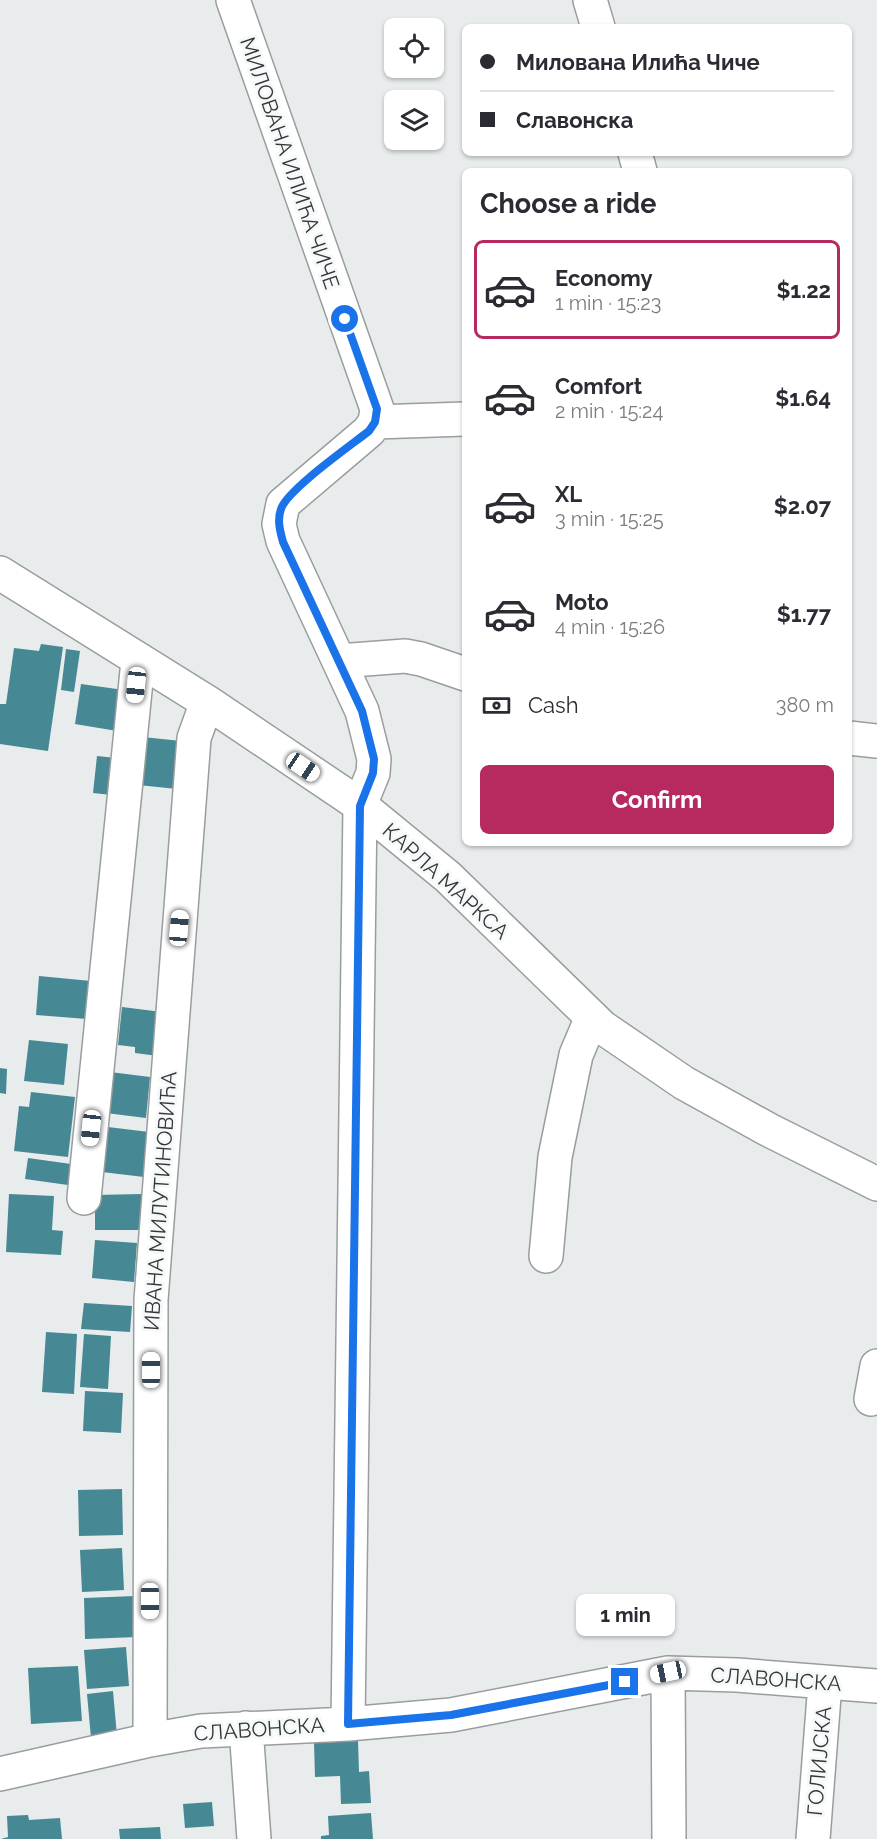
<!DOCTYPE html>
<html lang="en">
<head>
<meta charset="utf-8">
<style>
  :root { --surface:#fff; --page:#f7f7f7; --text:#2b2b33; --muted:#7c7c81; --line:#e1e1e2; --accent:#b72a60 }
  body { margin:0; font-family:Raleway,sans-serif; background:var(--page); color:var(--text); height:100vh; display:flex; flex-direction:column; font-size:22px; white-space:nowrap }
  * { box-sizing:border-box; margin:0 }
  p { font-size:20px; color:var(--muted) }
  .icon { flex:none; width:33px; height:33px; fill:none; stroke:currentColor; stroke-width:2; stroke-linecap:round; stroke-linejoin:round }
  .map { position:relative; flex:1; overflow:hidden }
  .panel { position:absolute; left:462px; top:168px; width:390px; height:678px; display:flex; flex-direction:column; background:var(--surface); border-radius:9px; box-shadow:0 2px 4px #0004 }
  .panel>* { flex:none }
  .top-card { position:absolute; left:462px; top:24px; width:390px; height:132px; border-radius:9px; box-shadow:0 2px 4px #0004; display:grid; align-content:center; height:132px; padding:0 18px; background:var(--surface) }
  .fabs { position:absolute; left:384px; top:18px; display:grid; gap:12px }
  .fabs a { display:grid; place-items:center; width:60px; height:60px; border-radius:9px; background:var(--surface); box-shadow:0 2px 4px #0004; font-size:30px }
  .end { position:absolute; width:27px; height:27px; margin:-14px; border:8px solid #1a73e8; background:#fff; box-shadow:0 0 0 3px #fff }
  .from { border-radius:50% }
  .bubble { position:absolute; height:42px; border-radius:9px; background:var(--surface); box-shadow:0 2px 4px #0004; font-size:20px; font-weight:700; line-height:42px; text-align:center }
  .car { position:absolute; width:18px; height:36px; margin:-18px -9px; border-radius:8px; box-shadow:0 0 4px 2px #0007; background:linear-gradient(#fff 24%,#345 0 40%,#fff 0 76%,#345 0 86%,#fff 0) }
  .top-card b { display:flex; align-items:center; gap:21px; height:57px; font-size:22px }
  .top-card b+b { border-top:2px solid var(--line) }
  .top-card i { width:15px; height:15px; background:var(--text) }
  ul { padding:0; list-style:none }
  li { display:flex; align-items:center; gap:18px; height:99px; margin:0 12px 9px; padding:0 6px; border:3px solid transparent; border-radius:9px }
  li div { flex:1 }
  li b { display:block; font-size:22px }
  li em { font-style:normal; font-weight:700 }
  li.current { border-color:var(--accent) }
  li>.icon { width:54px; height:54px; stroke-width:1.5 }
  h2 { padding:0 18px; font-size:27px; line-height:72px }
  .pay { display:flex; align-items:center; gap:15px; height:66px; padding:0 18px; font-size:22px }
  .pay p { margin-inline-start:auto }
  .button { display:flex; gap:12px; margin-top:auto; padding:12px 18px }
  .button a { flex:1; height:69px; border-radius:9px; background:var(--accent); color:#fff; font-size:24px; font-weight:700; line-height:69px; text-align:center }
  .map>svg:first-child { display:block }
  .building { fill:#468894 }
  .lines { fill:none; stroke-linecap:round; stroke-linejoin:round }
  .minor-casing { stroke:#9a9d9e; stroke-width:36 }
  .minor { stroke:#fff; stroke-width:33 }
  .route { stroke:#1a73e8; stroke-width:8 }
  .labels { text-anchor:middle; dominant-baseline:central; stroke-width:6; stroke-linejoin:round; paint-order:stroke }
  .street-label { font-size:21px; fill:#363737; stroke:#f5f9fa }
</style>
</head>
<body>
<div class="map">
<svg width="877" height="1839" viewBox="0 0 877 1839">
  <rect width="100%" height="100%" fill="#e8ecec"/>
  <path class="building" d="M 41,644 L 63,647 L 48,751 L 0,744 L 0,704 L 6,704 L 14,648 L 39,651 Z
    M 66,649 L 80,651 L 74,692 L 61,690 Z
    M 81,684 L 124,690 L 117,731 L 75,724 Z
    M 143,737 L 181,741 L 177,789 L 138,785 Z
    M 97,756 L 116,758 L 112,795 L 93,793 Z
    M 39,976 L 91,981 L 87,1019 L 36,1015 Z
    M 122,1007 L 162,1012 L 158,1056 L 135,1053 L 135,1047 L 118,1045 Z
    M 29,1040 L 68,1044 L 64,1085 L 24,1081 Z
    M 0,1068 L 7,1069 L 6,1094 L 0,1093 Z
    M 110,1072 L 150,1077 L 146,1118 L 106,1113 Z
    M 31,1092 L 75,1097 L 68,1157 L 14,1151 L 19,1106 L 29,1107 Z
    M 108,1127 L 149,1132 L 144,1177 L 102,1172 Z
    M 28,1158 L 71,1164 L 68,1185 L 25,1179 Z
    M 9,1194 L 54,1196 L 52,1230 L 63,1231 L 61,1255 L 6,1252 Z
    M 143,1194 L 143,1230 L 95,1230 L 95,1195 Z
    M 95,1240 L 137,1243 L 134,1282 L 92,1278 Z
    M 84,1303 L 132,1306 L 130,1332 L 81,1329 Z
    M 46,1332 L 77,1334 L 74,1394 L 42,1392 Z
    M 84,1334 L 111,1336 L 108,1389 L 80,1387 Z
    M 85,1391 L 123,1393 L 121,1433 L 83,1431 Z
    M 122,1489 L 123,1535 L 79,1536 L 78,1490 Z
    M 122,1548 L 124,1590 L 82,1592 L 80,1550 Z
    M 135,1596 L 137,1637 L 85,1639 L 84,1598 Z
    M 126,1647 L 129,1686 L 87,1689 L 84,1650 Z
    M 78,1666 L 82,1721 L 31,1724 L 28,1668 Z
    M 113,1691 L 117,1736 L 91,1738 L 87,1694 Z
    M 358,1741 L 359,1772 L 369,1771 L 371,1803 L 341,1804 L 340,1776 L 315,1777 L 314,1743 Z
    M 212,1802 L 214,1826 L 185,1828 L 183,1804 Z
    M 371,1813 L 373,1839 L 321,1839 L 321,1836 L 329,1835 L 328,1816 Z
    M 28,1815 L 29,1820 L 60,1818 L 62,1839 L 1,1839 L 8,1837 L 7,1816 Z
    M 160,1827 L 161,1839 L 120,1839 L 119,1829 Z"/>
  <g class="lines">
    <g class="minor-casing">
      <path id="minor" d="M 233,0 L 377,409 L 375,422 L 369,431 L 283,504 L 279,524 L 283,541 L 362,711 L 374,759 L 373,773 L 360,805 L 348,1724
        M 590,0 L 598,27
        M 635,153 L 640,171
        M 375,422 L 465,419
        M 0,573 L 207,702 L 360,805 L 448,877 L 602,1027 L 684,1083 L 769,1130 L 877,1184
        M 339,661 L 405,656 L 421,659 L 465,674
        M 849,738 L 877,741
        M 84,1198 L 138,661
        M 546,1256 L 555,1157 L 576,1055 L 592,1017
        M 871,1399 L 877,1366
        M 668,1673 L 669,1839
        M 246,1728 L 254,1839
        M 150,1740 L 151,1300 L 194,738 L 207,702
        M 0,1774 L 150,1740 L 201,1731 L 348,1724 L 451,1715 L 668,1673 L 737,1675 L 877,1686
        M 813,1839 L 825,1683"/>
    </g>
    <use href="#minor" class="minor"/>
  </g>
  <g class="lines">
    <path class="route" d="M 345,319 L 377,409 L 375,422 L 369,431 C 350,446 287,490 281,509 C 277,520 280,531 283,542 L 362,711 L 374,759 L 373,773 L 360,806 L 348,1724 L 451,1715 L 625,1682"/>
  </g>
  <g class="labels">
    <g class="street-label">
      <text transform="translate(290 163) rotate(71)">МИЛОВАНА ИЛИЋА ЧИЧЕ</text>
      <text transform="translate(446 881) rotate(42)">КАРЛА МАРКСА</text>
      <text transform="translate(160 1201) rotate(-86)">ИВАНА МИЛУТИНОВИЋА</text>
      <text transform="translate(776 1679) rotate(4)">СЛАВОНСКА</text>
      <text transform="translate(259 1729) rotate(-4)">СЛАВОНСКА</text>
      <text transform="translate(819 1761) rotate(-85)">ГОЛИЈСКА</text>
    </g>
  </g>
</svg>
<div class="fabs">
<a><svg class="icon" aria-label="locate" viewBox="0 0 24 24"><circle cx="12" cy="12" r="6"/><path d="M12 2v4M12 18v4M2 12h4M18 12h4"/></svg></a>
<a><svg class="icon" aria-label="layers" viewBox="0 0 24 24"><path d="M12 4l9 5-9 5-9-5zM3 14l9 5 9-5"/></svg></a>
</div>
<i class="end from" style="left:345px;top:319px"></i>
<i class="end" style="left:625px;top:1682px"></i>
<div class="bubble" style="left:576px;top:1594px;width:99px">1 min</div>
<i class="car" style="left:136px;top:685px;rotate:186deg"></i>
<i class="car" style="left:303px;top:767px;rotate:124deg"></i>
<i class="car" style="left:179px;top:928px;rotate:5deg"></i>
<i class="car" style="left:91px;top:1128px;rotate:186deg"></i>
<i class="car" style="left:151px;top:1370px;rotate:0deg"></i>
<i class="car" style="left:150px;top:1601px;rotate:180deg"></i>
<i class="car" style="left:668px;top:1672px;rotate:258deg"></i>
<div class="top-card">
<b><i class="from"></i>Милована Илића Чиче</b>
<b><i></i>Славонска</b>
</div>
<section class="panel">
<h2>Choose a ride</h2>
<ul>
<li class="current"><svg class="icon" aria-label="car" viewBox="0 0 24 24"><path d="M5 17H2v-5l4-1 3-4h7l3 4 3 1v5h-3M9 17h6M6 11h13"/><circle cx="7" cy="17" r="2"/><circle cx="17" cy="17" r="2"/></svg><div><b>Economy</b><p>1 min · 15:23</p></div><em>$1.22</em></li>
<li><svg class="icon" aria-label="car" viewBox="0 0 24 24"><path d="M5 17H2v-5l4-1 3-4h7l3 4 3 1v5h-3M9 17h6M6 11h13"/><circle cx="7" cy="17" r="2"/><circle cx="17" cy="17" r="2"/></svg><div><b>Comfort</b><p>2 min · 15:24</p></div><em>$1.64</em></li>
<li><svg class="icon" aria-label="car" viewBox="0 0 24 24"><path d="M5 17H2v-5l4-1 3-4h7l3 4 3 1v5h-3M9 17h6M6 11h13"/><circle cx="7" cy="17" r="2"/><circle cx="17" cy="17" r="2"/></svg><div><b>XL</b><p>3 min · 15:25</p></div><em>$2.07</em></li>
<li><svg class="icon" aria-label="car" viewBox="0 0 24 24"><path d="M5 17H2v-5l4-1 3-4h7l3 4 3 1v5h-3M9 17h6M6 11h13"/><circle cx="7" cy="17" r="2"/><circle cx="17" cy="17" r="2"/></svg><div><b>Moto</b><p>4 min · 15:26</p></div><em>$1.77</em></li>
</ul>
<div class="pay"><svg class="icon" aria-label="cash" viewBox="0 0 24 24"><path d="M3 7h18v10H3z"/><circle cx="12" cy="12" r="2"/></svg>Cash<p>380 m</p></div>
<div class="button"><a>Confirm</a></div>
</section>
</div>
</body>
</html>
